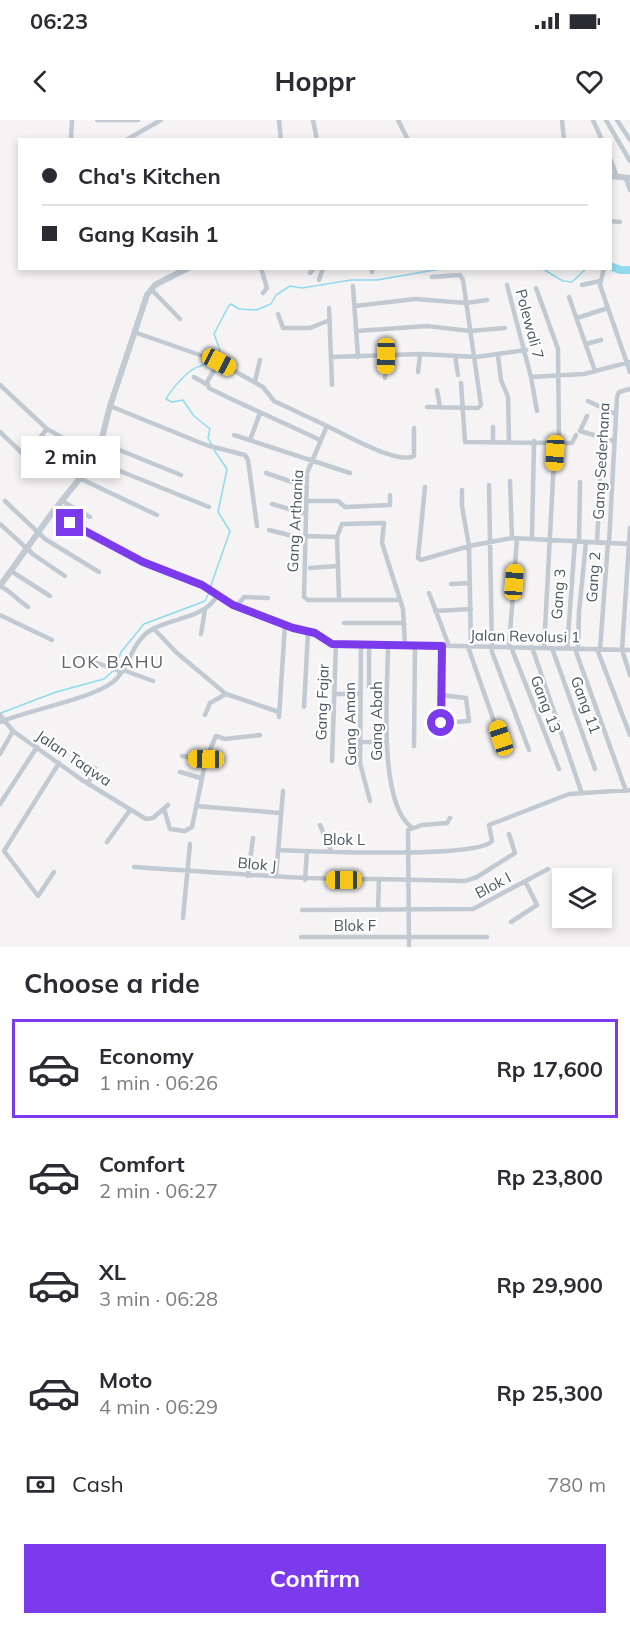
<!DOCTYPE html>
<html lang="en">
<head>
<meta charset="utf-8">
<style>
  :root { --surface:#fff; --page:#f2f2f3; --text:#2b2b33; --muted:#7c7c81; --line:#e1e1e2; --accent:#7c3aed }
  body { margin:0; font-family:Mulish,sans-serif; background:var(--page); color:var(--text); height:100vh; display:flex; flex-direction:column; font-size:22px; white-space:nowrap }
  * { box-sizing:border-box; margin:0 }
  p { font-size:20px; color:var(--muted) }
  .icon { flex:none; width:33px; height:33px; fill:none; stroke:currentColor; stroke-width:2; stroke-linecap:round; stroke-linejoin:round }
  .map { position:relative; height:827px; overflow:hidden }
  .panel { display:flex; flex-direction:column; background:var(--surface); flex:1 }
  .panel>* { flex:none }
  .guide { position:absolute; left:18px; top:18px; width:594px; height:132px; border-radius:0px; box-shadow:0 3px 9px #0003; display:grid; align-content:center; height:132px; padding:0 24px; background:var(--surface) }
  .controls { position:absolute; left:552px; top:748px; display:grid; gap:12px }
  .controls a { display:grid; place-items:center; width:60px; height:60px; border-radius:0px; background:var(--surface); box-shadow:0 3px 9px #0003; font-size:30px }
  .end { position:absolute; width:27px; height:27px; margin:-14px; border:8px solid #7c3aed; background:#fff; box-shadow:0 0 0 3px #fff }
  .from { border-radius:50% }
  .bubble { position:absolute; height:42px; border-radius:0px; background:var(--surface); box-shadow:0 3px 9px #0003; font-size:20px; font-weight:700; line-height:42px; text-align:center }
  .car { position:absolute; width:18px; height:36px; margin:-18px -9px; border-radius:8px; box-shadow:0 0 4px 2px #0007; background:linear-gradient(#f5c518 24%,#345 0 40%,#f5c518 0 76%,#345 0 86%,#f5c518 0) }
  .guide b { display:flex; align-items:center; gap:21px; height:57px; font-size:22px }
  .guide b+b { border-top:2px solid var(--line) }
  .guide i { width:15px; height:15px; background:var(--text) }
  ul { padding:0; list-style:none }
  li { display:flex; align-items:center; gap:18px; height:99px; margin:0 12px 9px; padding:0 12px; border:3px solid transparent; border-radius:0px }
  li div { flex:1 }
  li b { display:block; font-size:22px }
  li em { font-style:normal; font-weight:700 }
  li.active { border-color:var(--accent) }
  li>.icon { width:54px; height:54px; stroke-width:1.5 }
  h2 { padding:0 24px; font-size:27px; line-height:72px }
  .pay { display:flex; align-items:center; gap:15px; height:66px; padding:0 24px; font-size:22px }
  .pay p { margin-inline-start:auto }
  .cta { display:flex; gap:12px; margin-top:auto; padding:12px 24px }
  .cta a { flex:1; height:69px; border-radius:0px; background:var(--accent); color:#fff; font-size:24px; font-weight:700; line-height:69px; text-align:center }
  .status { display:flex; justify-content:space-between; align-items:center; height:42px; padding:0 30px; background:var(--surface); direction:ltr }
  .status svg { height:16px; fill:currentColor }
  header { display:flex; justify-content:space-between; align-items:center; height:78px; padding:0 24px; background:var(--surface); font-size:27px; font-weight:700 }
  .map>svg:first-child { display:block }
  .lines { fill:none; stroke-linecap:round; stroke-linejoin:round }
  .stream { stroke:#90daee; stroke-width:1.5 }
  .river { stroke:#90daee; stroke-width:8 }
  .minor { stroke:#c1cad2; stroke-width:4.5 }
  .tertiary { stroke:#c1cad2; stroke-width:6 }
  .route { stroke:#7c3aed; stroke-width:8 }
  .labels { text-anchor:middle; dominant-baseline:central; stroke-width:4.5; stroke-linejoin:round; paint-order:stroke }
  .street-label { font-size:15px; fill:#4a5661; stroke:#fff }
  .quarter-label { font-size:18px; letter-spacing:1.5px; fill:#5f6368; stroke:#fff }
</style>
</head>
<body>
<div class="status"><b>06:23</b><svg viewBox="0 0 49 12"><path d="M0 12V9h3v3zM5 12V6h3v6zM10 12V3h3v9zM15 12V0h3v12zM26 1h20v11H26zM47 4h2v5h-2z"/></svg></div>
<header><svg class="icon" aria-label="back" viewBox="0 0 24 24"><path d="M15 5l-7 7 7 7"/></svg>Hoppr<svg class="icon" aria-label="heart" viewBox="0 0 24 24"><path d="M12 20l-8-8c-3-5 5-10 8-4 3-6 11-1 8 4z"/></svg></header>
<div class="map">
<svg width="630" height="827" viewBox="0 0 630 827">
  <rect width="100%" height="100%" fill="#f5f3f3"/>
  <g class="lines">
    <path class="stream" d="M 541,148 L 563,161 L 572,162 L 587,148
      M 212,325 L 208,318 L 210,309 L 194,296 L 183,280 L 172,282 L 166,279 C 171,270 181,259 189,252 C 201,242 210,249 220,230 L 214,214 L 228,187 L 231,184 L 239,189 L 256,190 L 271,184 L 276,175 L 290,166 L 302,168 L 351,160 L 377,160 L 446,148
      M 210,468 L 230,411 L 218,392 L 227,349 L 214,330
      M 116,547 L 121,532 L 144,504 L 205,481 L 209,473
      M 1,593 L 56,572 L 104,559 L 113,551"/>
    <path class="river" d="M 610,146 L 620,150 L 630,150"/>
    <path class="minor" d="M 97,0 L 138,0
      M 279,0 L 281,20
      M 313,0 L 317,20
      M 398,0 L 408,20
      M 562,0 L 564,20
      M 593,0 L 602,20
      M 606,0 L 630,41
      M 617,0 L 630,20
      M 71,20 L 72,0
      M 126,20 L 161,0
      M 610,38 L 617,57
      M 626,58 L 630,70
      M 610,101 L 620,102
      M 261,148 L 267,168 L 263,173
      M 604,148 L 600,165 L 630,252
      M 372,152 L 372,148
      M 310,153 L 314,148
      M 319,160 L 323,148
      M 507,165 L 531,257 L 584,254 L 630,242
      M 582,165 L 600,161
      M 353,166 L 358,237
      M 536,168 L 558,229 L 559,321
      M 151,169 L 180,199
      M 569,177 L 595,251
      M 355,186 L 415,179 L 466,183 L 487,180
      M 329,188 L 332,265
      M 278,194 L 283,208 L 310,208 L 330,200
      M 577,198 L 608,188
      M 357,211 L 427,206 L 470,211 L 505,208
      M 134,212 L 217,241 L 263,267 L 274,281 L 327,306 L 307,353 L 304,477 L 308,480 L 400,480
      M 586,224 L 601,220
      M 455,236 L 458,255
      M 498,236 L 501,260 L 508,277 L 509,322
      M 331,237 L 421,234 L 476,237 L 526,230
      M 219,242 L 207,262 L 209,268 C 246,287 283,302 320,320
      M 418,252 L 420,235
      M 194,257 L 206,264
      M 531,257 L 537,291
      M 385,258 L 386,236
      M 255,261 L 260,240
      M 461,263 L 465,322 L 572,323 L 576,315
      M 0,265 L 47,309 L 97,337
      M 437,270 L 440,287
      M 588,281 L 615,294
      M 110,286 L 206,325 L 245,335 L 248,340 L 257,406
      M 427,287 L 478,288 L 481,285 L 463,160 L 460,155 L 432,157
      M 587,296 L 580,311 L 614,321
      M 327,306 C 344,314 397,345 414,336 L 414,308
      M 493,307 L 493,322
      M 0,312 L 23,334 L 28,332 L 47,309
      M 234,315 L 350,353
      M 250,320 L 260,293
      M 102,323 L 181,355
      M 92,345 L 107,350 L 120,351 L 209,387
      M 266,353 L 307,367
      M 81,359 L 157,395
      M 510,361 L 512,418
      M 489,365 L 492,532 L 529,630
      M 425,367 L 418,438 L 421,440 L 469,426 L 512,418 L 630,424
      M 462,370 L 462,386 L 469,426 L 471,527
      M 5,381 L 45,419 L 99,452
      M 62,381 L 90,397
      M 307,381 L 338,381 L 345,387 L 390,385 L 390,375
      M 272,384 L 306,394
      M 52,393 L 143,442 L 202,465 L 233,485 L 293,508 L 315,513 L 332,523 L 630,530
      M 0,404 L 34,435 L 65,456
      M 630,408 L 622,530 L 630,555
      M 269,410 L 305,419
      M 305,416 L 337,417 L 342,404 L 384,403 L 382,423 L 403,489 L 405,525
      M 337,417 L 339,480
      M 532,417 L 534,321
      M 579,421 L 580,362
      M 597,423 L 601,342
      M 609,423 L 617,277 L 619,272 L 630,269
      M 310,448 L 337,446
      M 11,451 L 50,476
      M 451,464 L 470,463
      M 0,466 C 12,472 17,480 28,487
      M 429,473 L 449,526
      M 237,486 L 244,477 L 268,478
      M 435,491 L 471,489
      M 0,495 L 52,520
      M 344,503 L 404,503
      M 154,509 L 177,533 L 226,574 L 279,592
      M 201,514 L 205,490
      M 361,525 L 360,643 L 370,681
      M 388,525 C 388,566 377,680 411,707
      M 468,527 L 504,630
      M 509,527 L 517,418
      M 511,527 L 559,649
      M 532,527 L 581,671
      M 544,528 L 555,321
      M 552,528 L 595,649
      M 567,529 L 575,421
      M 575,529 L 626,671
      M 578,529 L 579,492 L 586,422
      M 597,529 L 630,615
      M 600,529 L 608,423
      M 86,539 L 122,552
      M 123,550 L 153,561
      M 369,567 L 369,525
      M 334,574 L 361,574
      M 304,587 L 308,512
      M 0,595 L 13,611 L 82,660 L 146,699 L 153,698 L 168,685
      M 205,595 L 210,583 L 226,574
      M 279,597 L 285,504
      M 0,602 C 29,590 91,579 113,562 C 130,548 131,522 151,510 C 172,497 206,499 218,474
      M 441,603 L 469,601 L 466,578 L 441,575
      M 441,615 L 442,526
      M 360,622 L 386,622
      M 414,626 L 415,526
      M 0,634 L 13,611
      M 206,639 L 216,616 L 225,619 L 260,615
      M 332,641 L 336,524
      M 180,652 L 201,658
      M 88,664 L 95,648
      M 0,684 L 37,627
      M 196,686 L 280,693
      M 164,689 L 170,709 L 185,711 L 192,707 L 206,639 L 182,636
      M 320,705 L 331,731
      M 107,722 L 130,690
      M 278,730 C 309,731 477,739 492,721 L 489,705 L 569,674 L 630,670
      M 134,747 C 215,752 297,760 379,759 L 378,789
      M 54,752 L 38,776 L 4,731 L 59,643
      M 248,756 L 253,718
      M 276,757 L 283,671
      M 379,759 L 465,761 L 477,757 L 515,733 L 509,714
      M 305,760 L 307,731
      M 302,790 L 473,789 L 548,749
      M 183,798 L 190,724
      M 511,802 L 537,785 L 525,761
      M 301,817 L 487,817
      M 409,827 L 408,710 L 422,705 L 447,703 L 450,698"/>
    <path class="tertiary" d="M 610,56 L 630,58
      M 0,466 L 52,393 L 97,337 L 110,286 L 147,175 L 155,165 L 188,148"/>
  </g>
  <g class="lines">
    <path class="route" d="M 70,403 L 143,442 L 202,465 L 233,485 L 293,508 L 315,513 L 332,524 L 442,526 L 441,603"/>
  </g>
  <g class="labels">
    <g class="street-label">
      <text transform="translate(530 204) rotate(75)">Polewali 7</text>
      <text transform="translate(601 341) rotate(-87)">Gang Sederhana</text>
      <text transform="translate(295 401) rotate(-87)">Gang Arthania</text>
      <text transform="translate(593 457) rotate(-86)">Gang 2</text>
      <text transform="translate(558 474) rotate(-86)">Gang 3</text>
      <text transform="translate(525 516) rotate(1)">Jalan Revolusi 1</text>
      <text transform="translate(322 582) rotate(-88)">Gang Fajar</text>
      <text transform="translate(546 584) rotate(69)">Gang 13</text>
      <text transform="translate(586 585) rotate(70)">Gang 11</text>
      <text transform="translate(376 601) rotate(-90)">Gang Abah</text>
      <text transform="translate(350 604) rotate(-91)">Gang Aman</text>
      <text transform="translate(74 638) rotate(34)">Jalan Taqwa</text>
      <text x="344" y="719">Blok L</text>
      <text transform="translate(257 744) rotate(5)">Blok J</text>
      <text transform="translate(493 765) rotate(-28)">Blok I</text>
      <text x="355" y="805">Blok F</text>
    </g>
    <g class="quarter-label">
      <text x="113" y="541">LOK BAHU</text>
    </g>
  </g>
</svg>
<div class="controls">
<a><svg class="icon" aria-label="layers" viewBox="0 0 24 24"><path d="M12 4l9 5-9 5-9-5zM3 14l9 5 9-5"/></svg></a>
</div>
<i class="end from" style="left:441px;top:603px"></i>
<i class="end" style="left:70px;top:403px"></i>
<div class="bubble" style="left:21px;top:316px;width:99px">2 min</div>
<i class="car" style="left:386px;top:236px;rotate:181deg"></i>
<i class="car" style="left:219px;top:242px;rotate:118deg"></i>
<i class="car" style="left:555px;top:333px;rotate:183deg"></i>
<i class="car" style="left:514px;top:462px;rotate:4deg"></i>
<i class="car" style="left:501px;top:618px;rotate:342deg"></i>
<i class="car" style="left:206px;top:639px;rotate:271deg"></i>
<i class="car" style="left:344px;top:760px;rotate:270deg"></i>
<div class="guide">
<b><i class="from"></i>Cha's Kitchen</b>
<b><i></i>Gang Kasih 1</b>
</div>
</div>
<section class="panel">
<h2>Choose a ride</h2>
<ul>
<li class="active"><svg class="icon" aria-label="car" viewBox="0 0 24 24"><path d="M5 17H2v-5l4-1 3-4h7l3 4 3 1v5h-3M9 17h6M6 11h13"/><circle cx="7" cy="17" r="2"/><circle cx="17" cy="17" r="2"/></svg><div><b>Economy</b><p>1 min · 06:26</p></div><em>Rp 17,600</em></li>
<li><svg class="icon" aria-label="car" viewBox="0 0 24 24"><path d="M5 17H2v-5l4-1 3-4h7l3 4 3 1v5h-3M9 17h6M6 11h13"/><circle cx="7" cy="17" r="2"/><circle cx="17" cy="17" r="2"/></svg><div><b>Comfort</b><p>2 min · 06:27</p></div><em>Rp 23,800</em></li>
<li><svg class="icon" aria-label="car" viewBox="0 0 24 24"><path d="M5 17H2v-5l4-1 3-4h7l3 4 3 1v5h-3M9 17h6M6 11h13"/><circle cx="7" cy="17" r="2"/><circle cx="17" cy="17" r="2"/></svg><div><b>XL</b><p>3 min · 06:28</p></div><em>Rp 29,900</em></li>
<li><svg class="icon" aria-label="car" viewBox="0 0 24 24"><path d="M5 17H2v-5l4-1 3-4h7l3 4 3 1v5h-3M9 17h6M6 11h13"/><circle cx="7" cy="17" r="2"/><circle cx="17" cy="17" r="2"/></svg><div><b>Moto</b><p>4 min · 06:29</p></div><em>Rp 25,300</em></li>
</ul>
<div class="pay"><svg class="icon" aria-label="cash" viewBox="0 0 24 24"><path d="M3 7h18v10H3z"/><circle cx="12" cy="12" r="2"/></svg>Cash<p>780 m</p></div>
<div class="cta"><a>Confirm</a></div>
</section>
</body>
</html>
